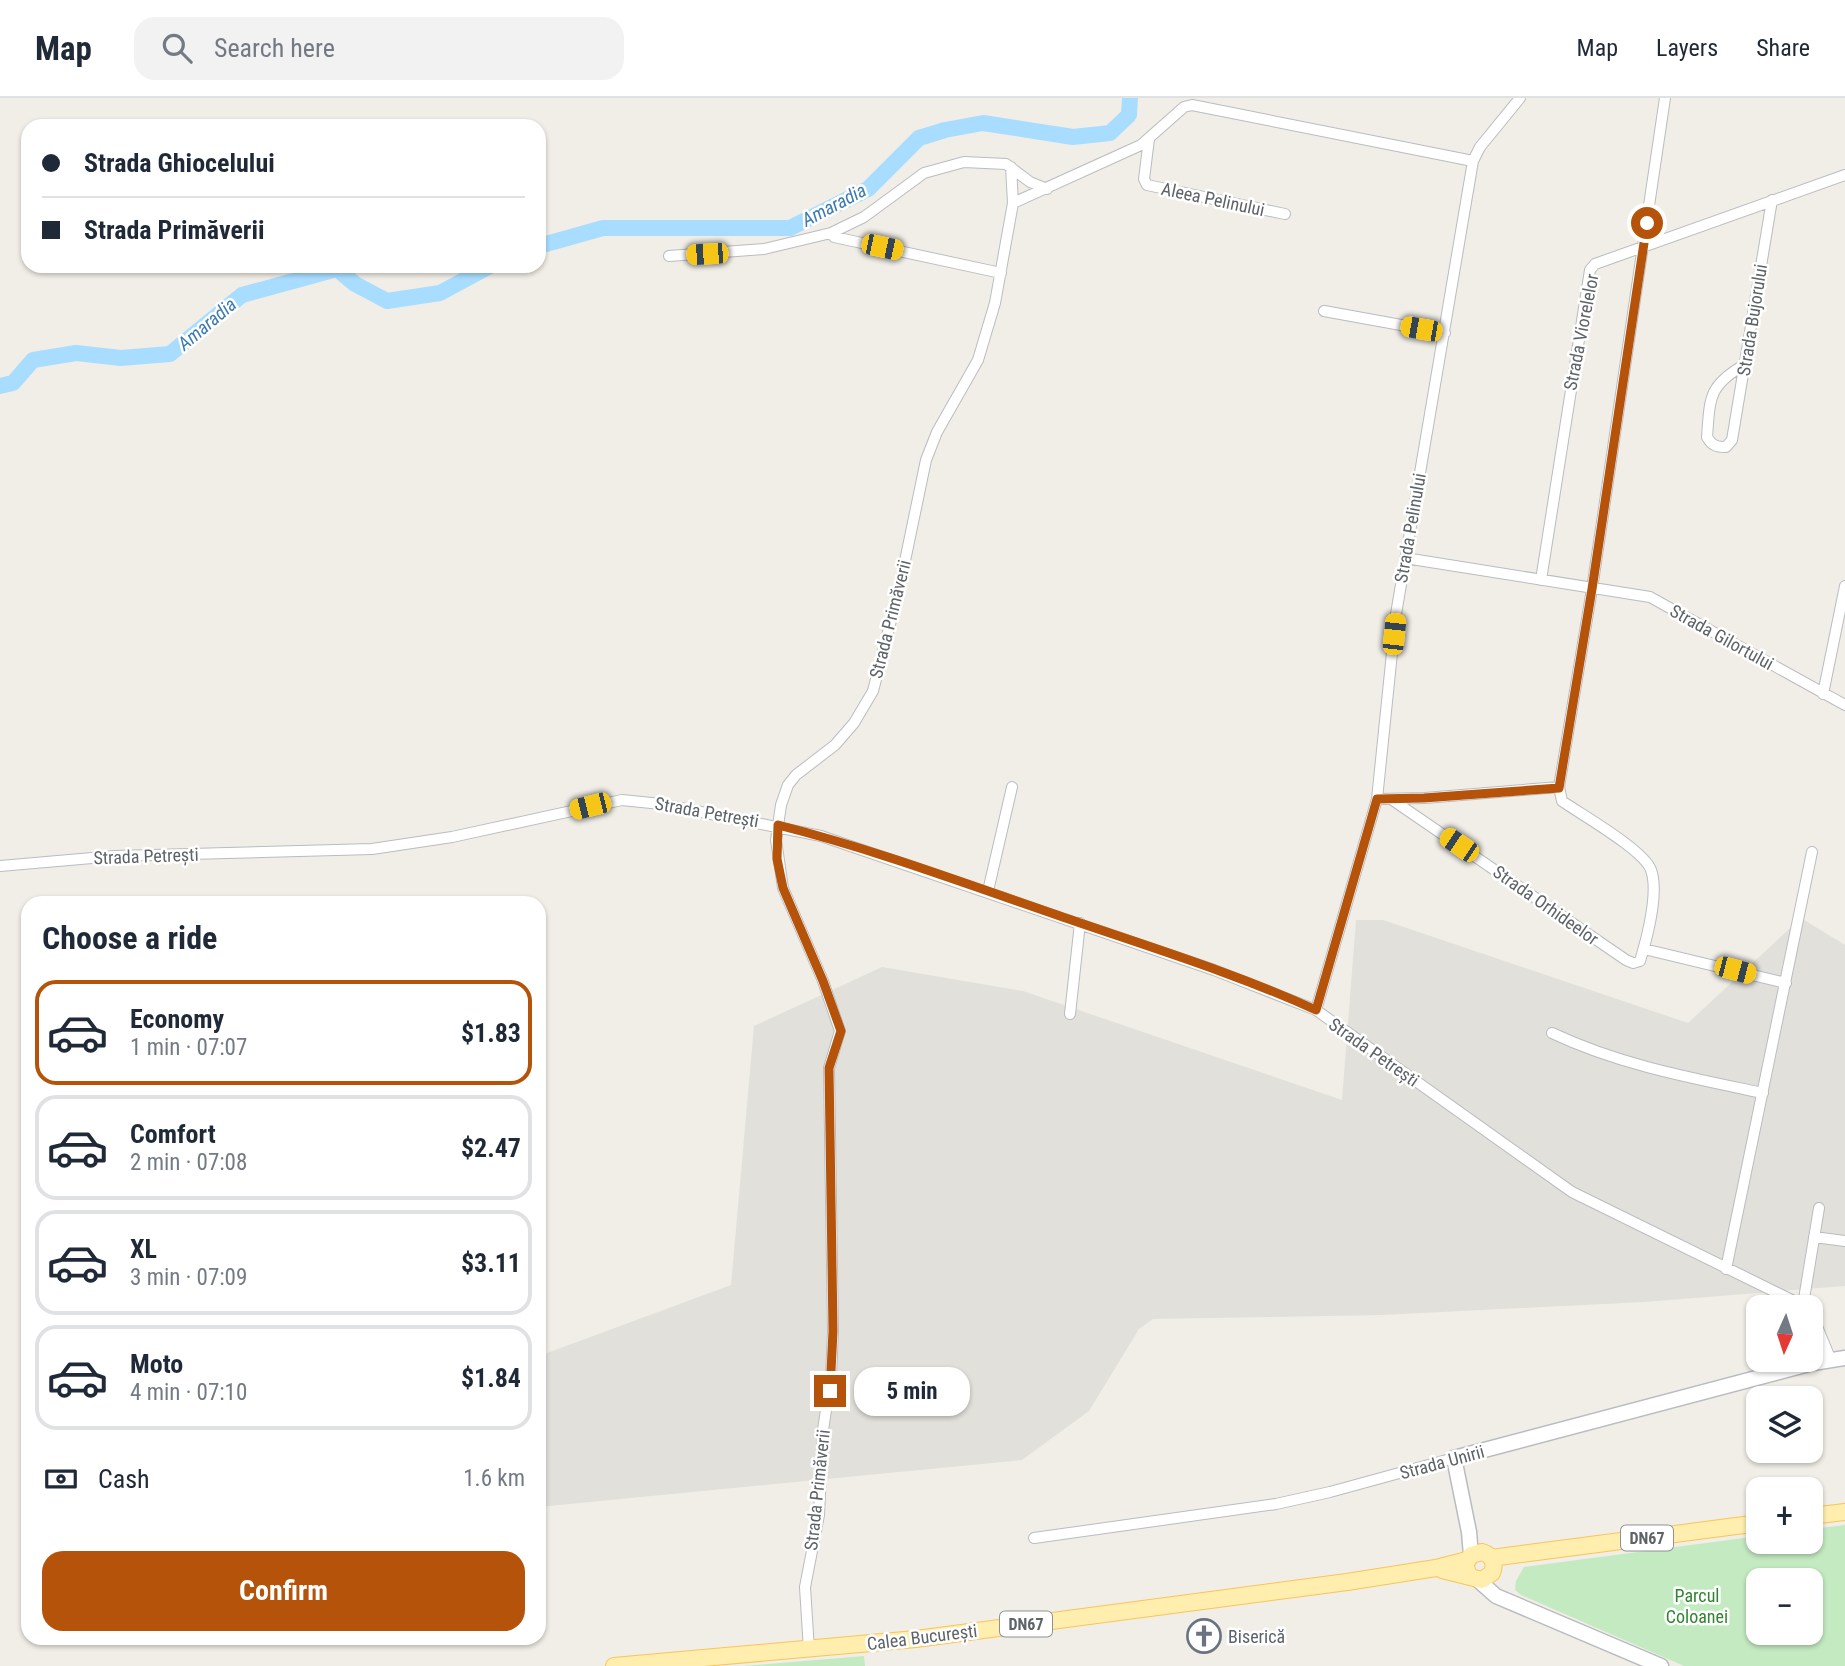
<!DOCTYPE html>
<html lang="en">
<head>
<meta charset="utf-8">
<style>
  :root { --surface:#fff; --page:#f2f2f3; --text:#1f2937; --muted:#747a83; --line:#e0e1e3; --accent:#b45309 }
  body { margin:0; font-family:"Roboto Condensed",sans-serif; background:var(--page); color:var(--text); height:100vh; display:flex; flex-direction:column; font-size:26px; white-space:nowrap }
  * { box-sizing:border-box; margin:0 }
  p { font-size:23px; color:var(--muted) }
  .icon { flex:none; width:38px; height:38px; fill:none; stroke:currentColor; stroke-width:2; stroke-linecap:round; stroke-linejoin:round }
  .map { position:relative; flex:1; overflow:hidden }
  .panel { position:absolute; left:21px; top:798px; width:525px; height:749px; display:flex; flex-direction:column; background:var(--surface); border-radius:21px; box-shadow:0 2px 5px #0004 }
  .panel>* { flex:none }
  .top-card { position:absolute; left:21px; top:21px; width:525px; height:154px; border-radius:21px; box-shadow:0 2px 5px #0004; display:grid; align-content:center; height:154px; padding:0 21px; background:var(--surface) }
  .needle { width:46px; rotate:183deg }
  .buttons { position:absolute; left:1746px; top:1197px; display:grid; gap:14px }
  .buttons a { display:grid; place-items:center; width:77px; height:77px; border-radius:14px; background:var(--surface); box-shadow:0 2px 5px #0004; font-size:35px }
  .end { position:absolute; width:32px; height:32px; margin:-16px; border:9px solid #b45309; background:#fff; box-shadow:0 0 0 4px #fff }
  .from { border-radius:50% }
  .bubble { position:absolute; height:49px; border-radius:21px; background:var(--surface); box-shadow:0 2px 5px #0004; font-size:23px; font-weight:700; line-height:49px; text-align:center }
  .car { position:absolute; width:21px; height:42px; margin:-21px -10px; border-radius:9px; box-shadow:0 0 5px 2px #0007; background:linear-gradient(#f5c518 24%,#345 0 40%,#f5c518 0 76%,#345 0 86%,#f5c518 0) }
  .top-card b { display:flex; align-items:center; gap:24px; height:66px; font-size:26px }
  .top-card b+b { border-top:2px solid var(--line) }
  .top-card i { width:18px; height:18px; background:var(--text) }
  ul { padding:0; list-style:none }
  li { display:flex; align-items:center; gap:21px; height:105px; margin:0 14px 10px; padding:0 7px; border:4px solid var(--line); border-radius:21px }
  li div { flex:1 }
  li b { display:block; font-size:26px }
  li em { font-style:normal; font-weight:700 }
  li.on { border-color:var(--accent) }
  li>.icon { width:63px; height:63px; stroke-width:1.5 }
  h2 { padding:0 21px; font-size:32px; line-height:84px }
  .pay { display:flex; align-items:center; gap:18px; height:77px; padding:0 21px; font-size:26px }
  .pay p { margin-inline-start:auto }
  .button { display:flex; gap:14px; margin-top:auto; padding:14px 21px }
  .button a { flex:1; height:80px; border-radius:21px; background:var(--accent); color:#fff; font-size:28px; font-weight:700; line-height:80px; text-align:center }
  header { display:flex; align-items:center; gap:42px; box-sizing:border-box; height:98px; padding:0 35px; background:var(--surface); border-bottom:2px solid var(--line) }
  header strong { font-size:33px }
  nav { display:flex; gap:38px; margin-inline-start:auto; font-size:24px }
  .search { width:490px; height:63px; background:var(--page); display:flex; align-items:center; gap:18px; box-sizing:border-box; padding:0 24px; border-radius:21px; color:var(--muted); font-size:26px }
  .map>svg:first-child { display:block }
  .industrial { fill:#e2e0db }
  .green { fill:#c4eac2; fill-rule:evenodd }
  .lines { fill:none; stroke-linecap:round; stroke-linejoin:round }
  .river { stroke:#a9ddff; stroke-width:16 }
  .minor-casing { stroke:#b9bcc1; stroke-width:12 }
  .secondary-casing { stroke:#b8bcc1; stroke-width:17 }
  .primary-casing { stroke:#fac456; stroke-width:18 }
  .minor { stroke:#fff; stroke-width:10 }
  .secondary { stroke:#fff; stroke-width:14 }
  .primary { stroke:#ffeeae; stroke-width:16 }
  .route { stroke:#b45309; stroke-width:9 }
  .labels { text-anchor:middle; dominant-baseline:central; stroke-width:5; stroke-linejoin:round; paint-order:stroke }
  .shield { fill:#fff; stroke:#8e9295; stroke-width:2 }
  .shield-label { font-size:16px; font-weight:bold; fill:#5e6368 }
  .street-label { font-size:18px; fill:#5e6368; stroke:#fff }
  .park-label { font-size:18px; fill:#308530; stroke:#fff }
  .worship-label { font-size:18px; fill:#5b616d; stroke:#fff; text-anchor:start }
  .water-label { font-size:19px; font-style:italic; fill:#3b7ab0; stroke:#fff }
</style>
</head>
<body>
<header>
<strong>Map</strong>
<div class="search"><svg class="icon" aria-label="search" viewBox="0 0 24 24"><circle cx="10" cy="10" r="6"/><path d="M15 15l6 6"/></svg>Search here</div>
<nav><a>Map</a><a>Layers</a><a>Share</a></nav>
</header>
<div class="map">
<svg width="1845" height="1568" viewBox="0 0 1845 1568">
  <rect width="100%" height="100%" fill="#f1eee7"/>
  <path class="industrial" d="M 1801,820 L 1845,847 L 1845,1188 L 1644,1204 L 1382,1217 L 1153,1221 L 1139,1231 L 1089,1313 L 1022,1362 L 539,1409 L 539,1258 L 731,1187 L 754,928 L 882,869 L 1023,893 L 1342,1002 L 1356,822 L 1383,822 L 1688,925 Z"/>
  <path class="green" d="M 1845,1427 L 1845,1568 L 1684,1568 L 1521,1497 L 1515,1492 L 1516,1483 L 1524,1469 L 1759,1438 L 1759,1444 L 1811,1444 L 1811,1431 ZM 1759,1482 L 1811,1482 L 1811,1535 L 1759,1535 Z
    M 864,1558 L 865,1568 L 743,1568 Z"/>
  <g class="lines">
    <path class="river" d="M 539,148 L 603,130 L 790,130 L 868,91 L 919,40 L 945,32 L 983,25 L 1073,39 L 1110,35 L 1129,17 L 1130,0
      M 0,288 L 13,285 L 33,262 L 76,255 L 121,260 L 170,256 L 242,197 L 337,171 L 355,186 L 387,203 L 440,195 L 490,168"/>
    <g class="minor-casing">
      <path id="minor" d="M 1149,41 L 1144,81 L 1147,87 L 1285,116
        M 1011,69 L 1013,105
        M 831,135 L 834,139 L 1001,175
        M 669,158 L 764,151 L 831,135 L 864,119 L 924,75 L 964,64 L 1006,66 L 1030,84 L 1047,91
        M 1324,213 L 1445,235
        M 1744,267 C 1708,288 1710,300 1707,339 C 1712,348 1717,349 1726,349 L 1732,342 L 1772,102
        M 1405,460 L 1650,499 L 1845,607
        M 1541,482 L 1590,172 L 1595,166 L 1845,77
        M 1823,596 L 1845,488
        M 1377,701 L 1425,700 L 1559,689 L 1592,491 L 1665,0
        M 1391,701 L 1626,862 L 1633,865 L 1640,863 C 1647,840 1659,794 1651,772 C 1644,752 1582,717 1562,703 L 1559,689
        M 0,768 L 115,758 L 372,751 L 452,739 L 622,702 L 661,706 L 821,738 L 1214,872 L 1316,912 L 1572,1094 L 1806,1209
        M 988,793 L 1012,689
        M 1644,851 L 1786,885
        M 1316,912 L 1377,701 L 1396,516 L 1473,63 L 1480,49 L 1520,0
        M 1070,916 L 1080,825
        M 1552,935 C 1620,967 1691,980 1763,995
        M 1814,1139 L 1845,1143
        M 1726,1171 L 1812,754
        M 1803,1207 L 1819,1110
        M 1811,1214 L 1830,1260
        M 1034,1440 L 1276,1406 L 1330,1394 L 1454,1360
        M 809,1552 L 805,1489 L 819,1417 L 823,1332 L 831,1279 L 833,1233 L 829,970 L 840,933 L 823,883 L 783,790 L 776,742 L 781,707 L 788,687 L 796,677 L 835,647 L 854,625 L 873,593 L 900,487 L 926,362 L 937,334 L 978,262 L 995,205 L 1013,105 L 1141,47 L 1184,9 L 1192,7 L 1473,63"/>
    </g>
    <g class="secondary-casing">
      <path id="secondary" d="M 1471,1457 L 1469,1434 L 1454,1360 L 1813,1265 L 1845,1260
        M 1478,1482 L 1496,1498 L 1661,1568"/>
    </g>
    <g class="primary-casing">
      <path id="primary" d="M 1811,1418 L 1845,1414
        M 1491,1460 L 1759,1425
        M 1442,1472 L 1482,1482 L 1492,1475 C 1496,1465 1492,1457 1482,1454 L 1471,1457 L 1465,1467 L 1469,1477
        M 614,1568 L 916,1541 L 1347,1484 L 1436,1470 L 1467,1462"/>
    </g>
    <use href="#minor" class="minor"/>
    <use href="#secondary" class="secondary"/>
    <use href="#primary" class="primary"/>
  </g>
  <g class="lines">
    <path class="route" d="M 830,1293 L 833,1233 L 829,970 L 841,933 L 823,883 L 783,790 L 777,761 L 778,727 C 873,751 964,785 1057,817 C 1143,847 1233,874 1316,912 L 1377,701 L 1424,700 L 1559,690 L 1592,491 L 1647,125"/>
  </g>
  <defs>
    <g id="church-ring" transform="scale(1.75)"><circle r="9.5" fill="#fff" stroke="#6b7280" stroke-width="1.5"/><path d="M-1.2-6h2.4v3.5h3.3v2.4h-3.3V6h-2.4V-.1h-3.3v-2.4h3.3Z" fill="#6b7280"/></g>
  </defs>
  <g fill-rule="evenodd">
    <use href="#church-ring" x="1204" y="1538"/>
  </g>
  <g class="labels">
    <g class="shield">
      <rect x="1621" y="1427.5" width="52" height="25" rx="5"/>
      <rect x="1000" y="1513.5" width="52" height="25" rx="5"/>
    </g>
    <g class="shield-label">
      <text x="1647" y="1440">DN67</text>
      <text x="1026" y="1526">DN67</text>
    </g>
    <g class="street-label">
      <text transform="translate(1213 101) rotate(12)">Aleea Pelinului</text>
      <text transform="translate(1752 222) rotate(-81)">Strada Bujorului</text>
      <text transform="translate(1581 234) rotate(-79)">Strada Viorelelor</text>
      <text transform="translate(1410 430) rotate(-80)">Strada Pelinului</text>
      <text transform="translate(890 521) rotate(-76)">Strada Primăverii</text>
      <text transform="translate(1722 539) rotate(29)">Strada Gilortului</text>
      <text transform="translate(707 714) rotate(10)">Strada Petrești</text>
      <text transform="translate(146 758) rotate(-2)">Strada Petrești</text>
      <text transform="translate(1546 807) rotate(35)">Strada Orhideelor</text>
      <text transform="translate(1374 954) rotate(35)">Strada Petrești</text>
      <text transform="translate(1442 1364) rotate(-15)">Strada Unirii</text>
      <text transform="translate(817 1392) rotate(-84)">Strada Primăverii</text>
      <text transform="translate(922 1539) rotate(-7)">Calea București</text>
    </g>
    <g class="park-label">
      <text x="1697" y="1497">Parcul<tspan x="1697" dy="21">Coloanei</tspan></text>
    </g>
    <g class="worship-label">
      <text x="1228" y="1538">Biserică</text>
    </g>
    <g class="water-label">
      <text transform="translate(834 107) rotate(-28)">Amaradia</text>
      <text transform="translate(207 226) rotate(-40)">Amaradia</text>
    </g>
  </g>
</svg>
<div class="buttons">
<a><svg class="needle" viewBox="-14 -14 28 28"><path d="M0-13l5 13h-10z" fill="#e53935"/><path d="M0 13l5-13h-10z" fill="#747a83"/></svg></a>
<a><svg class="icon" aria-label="layers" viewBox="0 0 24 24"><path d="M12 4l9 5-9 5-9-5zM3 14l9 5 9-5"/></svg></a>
<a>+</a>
<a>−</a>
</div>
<i class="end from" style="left:1647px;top:125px"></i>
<i class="end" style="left:830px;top:1293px"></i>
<div class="bubble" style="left:854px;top:1269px;width:116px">5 min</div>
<i class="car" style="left:882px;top:149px;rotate:102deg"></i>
<i class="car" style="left:707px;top:156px;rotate:267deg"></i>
<i class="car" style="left:1421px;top:231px;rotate:280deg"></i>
<i class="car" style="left:1394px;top:536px;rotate:6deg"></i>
<i class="car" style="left:590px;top:708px;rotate:256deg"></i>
<i class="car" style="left:1459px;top:747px;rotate:304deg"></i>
<i class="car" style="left:1735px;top:872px;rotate:105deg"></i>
<div class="top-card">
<b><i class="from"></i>Strada Ghiocelului</b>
<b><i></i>Strada Primăverii</b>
</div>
<section class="panel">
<h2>Choose a ride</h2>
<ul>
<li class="on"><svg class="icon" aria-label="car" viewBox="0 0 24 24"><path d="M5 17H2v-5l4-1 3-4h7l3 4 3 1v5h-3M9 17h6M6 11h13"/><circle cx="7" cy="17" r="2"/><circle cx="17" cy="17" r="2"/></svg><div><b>Economy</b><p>1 min · 07:07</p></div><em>$1.83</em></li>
<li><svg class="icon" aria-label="car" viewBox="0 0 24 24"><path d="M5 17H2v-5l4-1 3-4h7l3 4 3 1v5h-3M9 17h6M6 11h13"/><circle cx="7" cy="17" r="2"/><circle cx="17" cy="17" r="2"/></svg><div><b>Comfort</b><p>2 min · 07:08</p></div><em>$2.47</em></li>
<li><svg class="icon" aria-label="car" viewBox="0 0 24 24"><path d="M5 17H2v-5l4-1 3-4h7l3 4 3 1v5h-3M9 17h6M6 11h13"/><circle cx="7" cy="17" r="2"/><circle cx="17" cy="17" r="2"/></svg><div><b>XL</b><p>3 min · 07:09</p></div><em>$3.11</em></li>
<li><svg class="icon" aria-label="car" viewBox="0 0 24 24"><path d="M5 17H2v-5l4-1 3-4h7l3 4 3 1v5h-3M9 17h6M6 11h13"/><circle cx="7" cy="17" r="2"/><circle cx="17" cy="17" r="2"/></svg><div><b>Moto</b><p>4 min · 07:10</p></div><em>$1.84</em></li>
</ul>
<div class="pay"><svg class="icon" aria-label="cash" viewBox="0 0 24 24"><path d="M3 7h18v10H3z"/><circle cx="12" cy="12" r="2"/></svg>Cash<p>1.6 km</p></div>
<div class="button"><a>Confirm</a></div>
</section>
</div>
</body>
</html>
